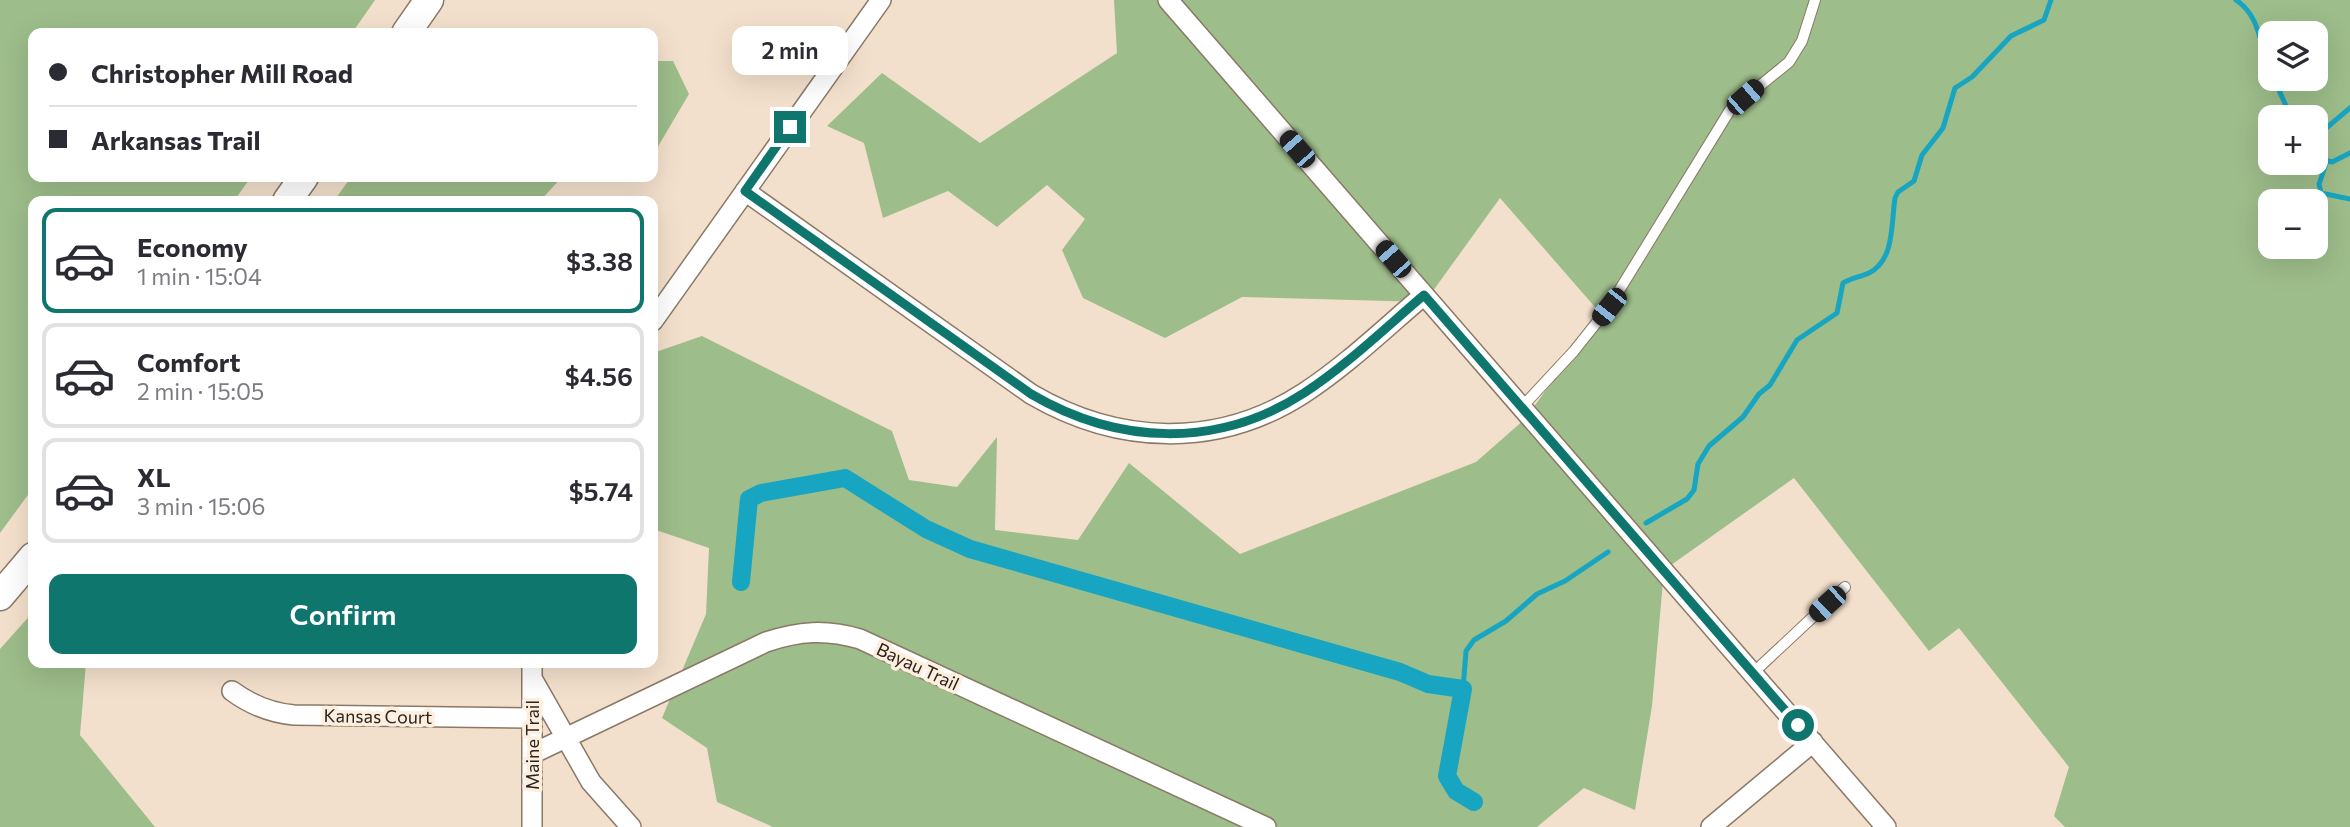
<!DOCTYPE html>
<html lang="en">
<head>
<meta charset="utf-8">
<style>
  :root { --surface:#fff; --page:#f2f2f3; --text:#2b2b33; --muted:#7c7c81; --line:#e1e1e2; --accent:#0f766e }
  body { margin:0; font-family:Commissioner,sans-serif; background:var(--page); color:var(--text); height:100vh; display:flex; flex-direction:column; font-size:26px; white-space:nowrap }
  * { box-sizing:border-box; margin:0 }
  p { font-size:23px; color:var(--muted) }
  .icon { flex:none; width:38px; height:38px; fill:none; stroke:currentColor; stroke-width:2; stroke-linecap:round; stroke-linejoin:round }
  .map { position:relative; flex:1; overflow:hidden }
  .drawer { position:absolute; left:28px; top:196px; width:630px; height:472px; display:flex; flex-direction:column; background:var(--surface); border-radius:14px; box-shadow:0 7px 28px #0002 }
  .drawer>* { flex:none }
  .hud { position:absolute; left:28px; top:28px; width:630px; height:154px; border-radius:14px; box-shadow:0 7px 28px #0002; display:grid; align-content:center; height:154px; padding:0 21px; background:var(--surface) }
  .controls { position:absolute; left:2258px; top:21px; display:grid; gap:14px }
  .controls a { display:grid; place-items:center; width:70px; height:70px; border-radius:14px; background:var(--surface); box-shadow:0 7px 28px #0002; font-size:35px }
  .end { position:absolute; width:32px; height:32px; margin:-16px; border:9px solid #0f766e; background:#fff; box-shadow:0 0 0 4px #fff }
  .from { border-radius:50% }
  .bubble { position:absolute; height:49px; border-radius:14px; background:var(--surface); box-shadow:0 7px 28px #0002; font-size:23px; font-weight:600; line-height:49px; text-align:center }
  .car { position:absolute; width:21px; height:42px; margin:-21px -10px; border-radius:9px; box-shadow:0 0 5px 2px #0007; background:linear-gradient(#222 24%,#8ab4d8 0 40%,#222 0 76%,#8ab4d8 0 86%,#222 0) }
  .hud b { display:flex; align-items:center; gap:24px; height:66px; font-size:26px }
  .hud b+b { border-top:2px solid var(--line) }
  .hud i { width:18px; height:18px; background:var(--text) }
  ul { padding:12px 0 0; list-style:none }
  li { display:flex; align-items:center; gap:21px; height:105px; margin:0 14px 10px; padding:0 7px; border:4px solid var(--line); border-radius:14px }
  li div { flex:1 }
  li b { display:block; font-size:26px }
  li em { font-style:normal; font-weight:600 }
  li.current { border-color:var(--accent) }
  li>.icon { width:63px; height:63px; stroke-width:1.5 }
  .button { display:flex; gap:14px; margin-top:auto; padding:14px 21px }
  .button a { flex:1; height:80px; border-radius:14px; background:var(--accent); color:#fff; font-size:28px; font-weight:600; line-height:80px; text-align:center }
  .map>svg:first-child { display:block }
  .green { fill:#9dbd8a; fill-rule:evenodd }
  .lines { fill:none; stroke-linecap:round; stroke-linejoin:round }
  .stream { stroke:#18a5c2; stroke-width:5 }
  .canal { stroke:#18a5c2; stroke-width:18 }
  .lane-casing { stroke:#897966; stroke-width:12 }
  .street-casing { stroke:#897966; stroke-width:22 }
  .secondary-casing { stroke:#897966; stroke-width:31 }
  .lane { stroke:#fff; stroke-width:10 }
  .street { stroke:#fff; stroke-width:19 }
  .secondary { stroke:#fff; stroke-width:28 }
  .route { stroke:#0f766e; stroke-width:9 }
  .labels { text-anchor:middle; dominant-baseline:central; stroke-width:7; stroke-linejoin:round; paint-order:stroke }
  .street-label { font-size:18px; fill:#2b241d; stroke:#fdeede }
</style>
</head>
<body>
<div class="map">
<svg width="2350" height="827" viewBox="0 0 2350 827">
  <rect width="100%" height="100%" fill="#f3e0cc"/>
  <path class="green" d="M 0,0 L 375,0 L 352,33 L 33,33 L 33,177 L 251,177 L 234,201 L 33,201 L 33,488 L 0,533 Z
    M 1114,0 L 2350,0 L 2350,827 L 2065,827 L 2054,816 L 2069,767 L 1959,628 L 1929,651 L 1794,478 L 1664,570 L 1652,706 L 1635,810 L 1584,788 L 1537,827 L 773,827 L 717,802 L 707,748 L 662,718 L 706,614 L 709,548 L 653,529 L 653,353 L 702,336 L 892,431 L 909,480 L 957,487 L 997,437 L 995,530 L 1078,540 L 1129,463 L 1240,554 L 1476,462 L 1525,419 L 1601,314 L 1500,198 L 1425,302 L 1242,297 L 1165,338 L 1083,298 L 1062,250 L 1085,219 L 1047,185 L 997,227 L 948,191 L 883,218 L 864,143 L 827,126 L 882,73 L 980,143 L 1117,53 ZM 2270,33 L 2315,33 L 2315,79 L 2270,79 ZM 2270,117 L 2315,117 L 2315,163 L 2270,163 ZM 2270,201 L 2315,201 L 2315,247 L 2270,247 Z
    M 653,61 L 673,61 L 689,94 L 653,155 Z
    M 351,177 L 562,177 L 540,201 L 334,201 Z
    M 33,612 L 33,663 L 86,663 L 80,735 L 155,827 L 0,827 L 0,649 Z"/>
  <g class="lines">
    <path class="stream" d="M 2236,0 C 2261,17 2259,44 2270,70
      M 2274,79 L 2291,117
      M 2315,144 L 2318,135 L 2350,108
      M 2315,151 L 2321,159 L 2332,162 L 2350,153
      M 2327,161 L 2319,184 L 2321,193 L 2350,199
      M 1646,523 L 1687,499 L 1694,490 L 1698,464 L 1709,446 L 1743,417 L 1759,394 L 1770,385 L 1797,340 L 1837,313 L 1843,283 C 1851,278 1860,277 1869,273 C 1895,260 1891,223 1895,198 L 1898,192 L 1914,181 L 1922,155 L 1943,128 L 1955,88 L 1972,77 L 2011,36 L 2044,20 L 2051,0
      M 1463,689 L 1466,651 L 1474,640 L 1506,621 L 1537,594 L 1565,581 L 1608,552"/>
    <path class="canal" d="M 741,582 L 749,499 L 761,493 L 845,478 L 926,529 L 970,549 L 1400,672 L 1428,684 L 1463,689 L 1447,776 L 1456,791 L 1474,802"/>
    <g class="lane-casing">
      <path id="lane" d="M 1521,408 L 1574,351 L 1609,307 L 1730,110 L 1789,62 L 1802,41 L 1815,0
        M 1753,673 L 1845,587"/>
    </g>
    <g class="street-casing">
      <path id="street" d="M 1168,0 L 1886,827
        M 745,191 L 1031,394 C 1118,445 1218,449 1304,393 C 1347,365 1385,328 1424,295
        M 653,321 L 881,0
        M 533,680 L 591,782 L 631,827
        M 232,691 C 251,705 271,713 294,715 L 530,718
        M 532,754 L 766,642 C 799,631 826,629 860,639 L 1266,827
        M 532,827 L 532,663
        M 1711,827 L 1813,742"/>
    </g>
    <g class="secondary-casing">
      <path id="secondary" d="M 406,33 L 429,0
        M 287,201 L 304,177
        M 0,596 L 33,557"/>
    </g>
    <use href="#lane" class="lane"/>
    <use href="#street" class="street"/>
    <use href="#secondary" class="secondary"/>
  </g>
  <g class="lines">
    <path class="route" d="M 790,127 L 745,191 L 1031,394 C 1118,445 1218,449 1304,393 C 1347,365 1385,328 1424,295 L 1798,725"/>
  </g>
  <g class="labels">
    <g class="street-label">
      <text transform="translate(918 666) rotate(25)">Bayau Trail</text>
      <text transform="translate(378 716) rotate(1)">Kansas Court</text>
      <text transform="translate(532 745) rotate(-90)">Maine Trail</text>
    </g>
  </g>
</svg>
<div class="controls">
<a><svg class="icon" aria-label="layers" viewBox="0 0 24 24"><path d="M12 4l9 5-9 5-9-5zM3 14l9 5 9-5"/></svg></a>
<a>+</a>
<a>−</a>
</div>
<i class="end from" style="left:1798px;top:725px"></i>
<i class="end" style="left:790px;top:127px"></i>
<div class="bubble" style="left:732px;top:26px;width:116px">2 min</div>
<i class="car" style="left:1745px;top:97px;rotate:49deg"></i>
<i class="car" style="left:1297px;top:149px;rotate:319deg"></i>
<i class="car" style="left:1393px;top:259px;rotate:319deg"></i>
<i class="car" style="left:1609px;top:307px;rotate:218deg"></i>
<i class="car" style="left:1827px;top:604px;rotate:227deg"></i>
<div class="hud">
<b><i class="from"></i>Christopher Mill Road</b>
<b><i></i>Arkansas Trail</b>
</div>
<section class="drawer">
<ul>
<li class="current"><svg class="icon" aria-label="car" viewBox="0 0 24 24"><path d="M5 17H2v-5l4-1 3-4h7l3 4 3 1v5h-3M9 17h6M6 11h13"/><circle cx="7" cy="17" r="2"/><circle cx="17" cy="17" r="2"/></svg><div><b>Economy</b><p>1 min · 15:04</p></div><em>$3.38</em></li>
<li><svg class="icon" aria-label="car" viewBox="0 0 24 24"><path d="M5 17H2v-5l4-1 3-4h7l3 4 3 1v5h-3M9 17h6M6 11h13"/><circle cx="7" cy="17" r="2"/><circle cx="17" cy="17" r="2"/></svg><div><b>Comfort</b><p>2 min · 15:05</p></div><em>$4.56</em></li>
<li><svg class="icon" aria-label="car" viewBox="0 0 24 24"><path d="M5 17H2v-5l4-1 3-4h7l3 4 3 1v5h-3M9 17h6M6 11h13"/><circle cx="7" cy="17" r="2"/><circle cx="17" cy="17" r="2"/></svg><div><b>XL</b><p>3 min · 15:06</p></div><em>$5.74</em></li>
</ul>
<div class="button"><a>Confirm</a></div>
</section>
</div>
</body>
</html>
